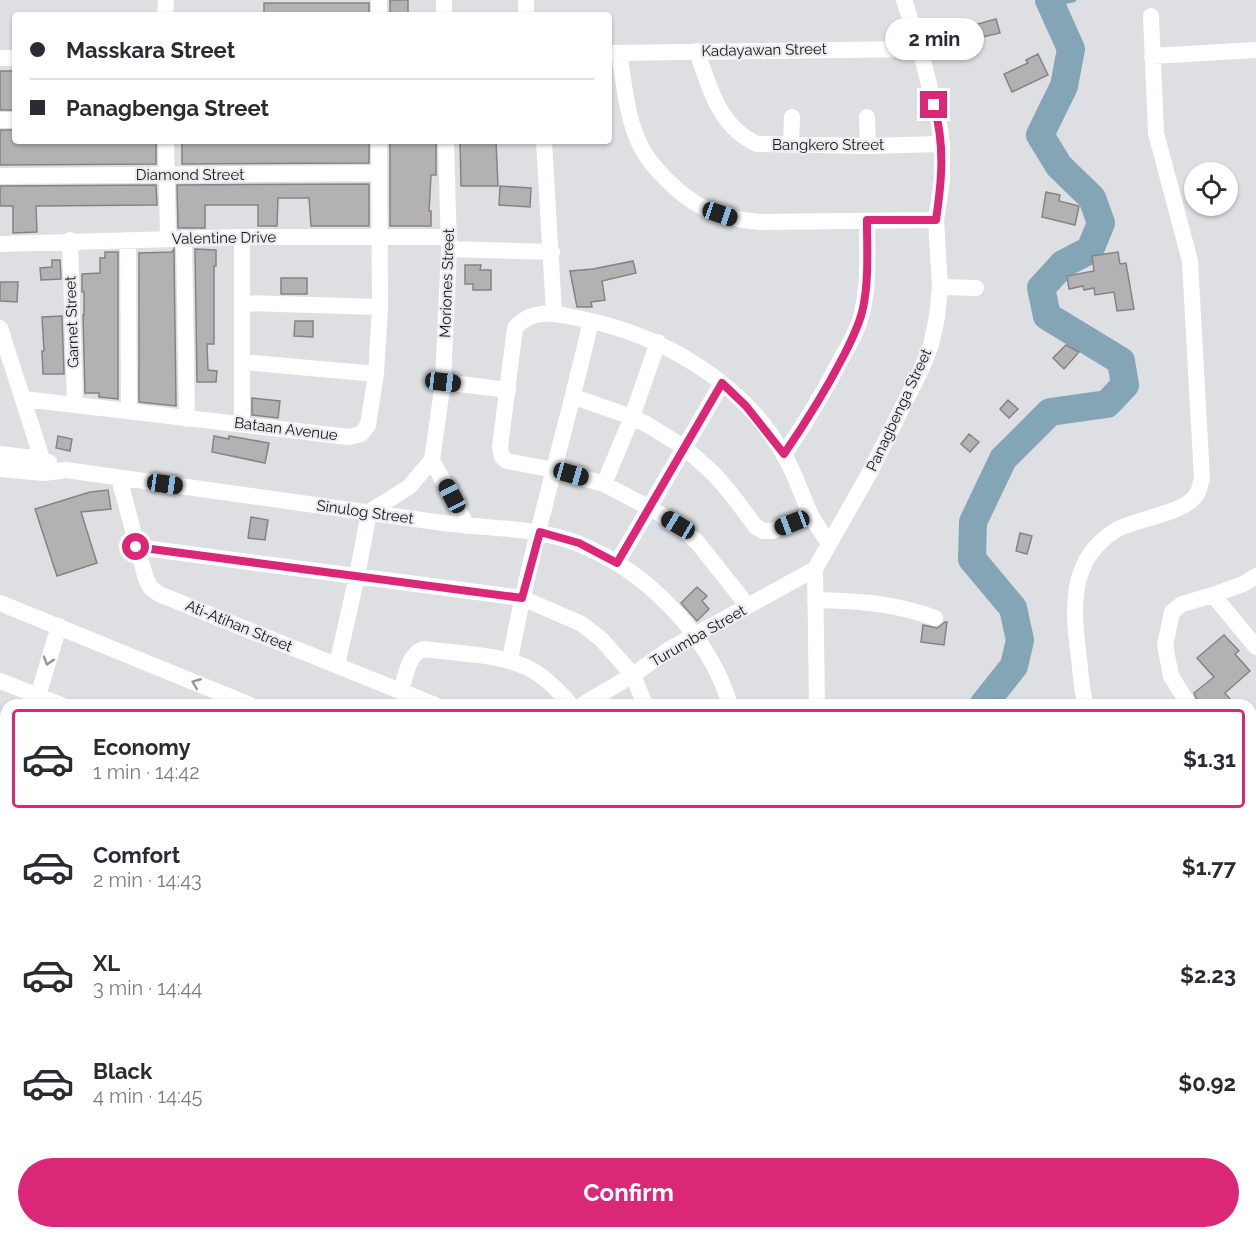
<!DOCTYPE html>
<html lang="en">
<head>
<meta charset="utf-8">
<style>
  :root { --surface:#fff; --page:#f2f2f3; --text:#2b2b33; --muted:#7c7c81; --line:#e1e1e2; --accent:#db2777 }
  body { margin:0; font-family:Raleway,sans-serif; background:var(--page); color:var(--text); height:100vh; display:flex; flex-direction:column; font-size:22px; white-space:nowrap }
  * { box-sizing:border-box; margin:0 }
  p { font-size:20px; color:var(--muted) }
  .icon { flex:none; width:33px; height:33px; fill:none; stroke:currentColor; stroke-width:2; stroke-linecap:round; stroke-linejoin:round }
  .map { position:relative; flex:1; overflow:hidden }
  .details { position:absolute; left:0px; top:699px; width:1257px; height:540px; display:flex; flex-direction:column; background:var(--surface); border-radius:18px 18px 0 0; box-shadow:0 2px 4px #0004 }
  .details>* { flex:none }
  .hud { position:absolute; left:12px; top:12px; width:600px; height:132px; border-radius:6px; box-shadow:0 2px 4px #0004; display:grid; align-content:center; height:132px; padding:0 18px; background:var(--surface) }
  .fabs { position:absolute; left:1184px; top:162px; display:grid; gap:12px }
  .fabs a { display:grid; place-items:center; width:54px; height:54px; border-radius:50%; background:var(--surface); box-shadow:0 2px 4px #0004; font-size:30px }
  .end { position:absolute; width:27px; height:27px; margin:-14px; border:8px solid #db2777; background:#fff; box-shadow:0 0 0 3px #fff }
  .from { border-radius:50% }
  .bubble { position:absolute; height:42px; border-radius:21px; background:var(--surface); box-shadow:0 2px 4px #0004; font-size:20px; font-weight:700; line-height:42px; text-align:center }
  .car { position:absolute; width:18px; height:36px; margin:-18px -9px; border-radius:8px; box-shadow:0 0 4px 2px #0007; background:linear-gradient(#222 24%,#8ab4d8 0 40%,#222 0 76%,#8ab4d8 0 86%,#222 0) }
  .hud b { display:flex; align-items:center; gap:21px; height:57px; font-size:22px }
  .hud b+b { border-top:2px solid var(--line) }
  .hud i { width:15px; height:15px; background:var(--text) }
  ul { padding:10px 0 0; list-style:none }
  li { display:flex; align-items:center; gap:18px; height:99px; margin:0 12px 9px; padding:0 6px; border:3px solid transparent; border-radius:6px }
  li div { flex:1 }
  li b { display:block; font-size:22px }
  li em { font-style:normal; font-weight:700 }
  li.current { border-color:var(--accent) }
  li>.icon { width:54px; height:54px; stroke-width:1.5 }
  .primary-button { display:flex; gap:12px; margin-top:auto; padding:12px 18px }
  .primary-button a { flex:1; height:69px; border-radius:36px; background:var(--accent); color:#fff; font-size:24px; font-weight:700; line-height:69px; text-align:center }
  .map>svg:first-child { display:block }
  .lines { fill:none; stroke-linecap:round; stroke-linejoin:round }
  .stream { stroke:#84a5b6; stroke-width:4.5 }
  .river { stroke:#84a5b6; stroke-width:28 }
  .building { fill:#b4b1b2; stroke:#868384; stroke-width:1.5 }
  .minor { stroke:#fff; stroke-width:16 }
  .oneway { stroke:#969697 }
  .route { stroke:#db2777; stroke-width:8 }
  .labels { text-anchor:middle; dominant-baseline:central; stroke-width:4.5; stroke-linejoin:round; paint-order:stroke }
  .street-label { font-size:15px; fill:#161617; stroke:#ececf0 }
</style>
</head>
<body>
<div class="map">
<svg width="1256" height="1239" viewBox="0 0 1256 1239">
  <rect width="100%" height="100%" fill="#dedfe2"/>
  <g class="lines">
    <path class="stream" d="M 1052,4 L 1074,0
      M 1251,947 L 1256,947"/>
    <path class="river" d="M 983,705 L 1014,666 L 1020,640 L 1013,608 L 972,559 L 973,522 L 1003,459 L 1050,412 L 1107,404 L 1125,385 L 1121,361 L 1047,316 L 1041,288 L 1063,264 L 1090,250 L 1101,223 L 1092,198 L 1059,166 L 1040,135 L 1064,86 L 1071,49 L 1049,0
      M 924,1239 L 926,1233"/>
  </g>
  <path class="building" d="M 390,0 L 408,0 L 408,15 L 390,15 Z
    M 264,3 L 369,3 L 369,15 L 264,15 Z
    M 996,19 L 1000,33 L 982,37 L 978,24 Z
    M 1038,54 L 1048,75 L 1012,92 L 1004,74 L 1028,63 L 1026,60 Z
    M 0,71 L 15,71 L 15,110 L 0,110 Z
    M 0,130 L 15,130 L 15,141 L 156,141 L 156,164 L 0,165 Z
    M 182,141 L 369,141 L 369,163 L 182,164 Z
    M 390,141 L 436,141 L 436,175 L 431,175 L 429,211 L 431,211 L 431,226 L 390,226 Z
    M 460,141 L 496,141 L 498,186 L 461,186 Z
    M 369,184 L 369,226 L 311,226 L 309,198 L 278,198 L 277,226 L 258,226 L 258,205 L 205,205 L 205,228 L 178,228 L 177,185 Z
    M 156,185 L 157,205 L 36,206 L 37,232 L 13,233 L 13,206 L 0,206 L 0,186 Z
    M 500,186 L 531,188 L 530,207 L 499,205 Z
    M 1046,192 L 1060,195 L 1059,201 L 1079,206 L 1075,225 L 1042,217 Z
    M 174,249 L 176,406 L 139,402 L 139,253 L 172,252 Z
    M 195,249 L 216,250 L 216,266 L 214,266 L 214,344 L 207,344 L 208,370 L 217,371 L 216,382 L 197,382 Z
    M 105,252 L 118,252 L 118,399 L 99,397 L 99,393 L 85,393 L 83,315 L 84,315 L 84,292 L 82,292 L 82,274 L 100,273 L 100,258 L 105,258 Z
    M 1118,252 L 1120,264 L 1126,263 L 1134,309 L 1117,311 L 1114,292 L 1095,295 L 1094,288 L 1084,290 L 1083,286 L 1069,289 L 1067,276 L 1094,271 L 1092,256 Z
    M 52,260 L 60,260 L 61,279 L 41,280 L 40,268 L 52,267 Z
    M 633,261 L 636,273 L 602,281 L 605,300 L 591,302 L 592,307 L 577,307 L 570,271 L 593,269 Z
    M 465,265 L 481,265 L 480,270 L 491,270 L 491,290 L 473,290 L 473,284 L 465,284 Z
    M 281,278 L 307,278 L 307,294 L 281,294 Z
    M 0,282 L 18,282 L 17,302 L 0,301 Z
    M 62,316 L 64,374 L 43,374 L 42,351 L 44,351 L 42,317 Z
    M 295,321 L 313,321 L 313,337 L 294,336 Z
    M 1066,345 L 1079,352 L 1064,369 L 1053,358 Z
    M 252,398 L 280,401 L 278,418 L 252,415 Z
    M 1008,400 L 1018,409 L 1009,418 L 1000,409 Z
    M 969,434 L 979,442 L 970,452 L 961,444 Z
    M 58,436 L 72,439 L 70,451 L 56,448 Z
    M 214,436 L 229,439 L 229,436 L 269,443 L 265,463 L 212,452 Z
    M 108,490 L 111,509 L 81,512 L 97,563 L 57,576 L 35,509 L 90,492 Z
    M 251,517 L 268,520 L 265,540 L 248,538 Z
    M 1020,533 L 1032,536 L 1027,554 L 1016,551 Z
    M 697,587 L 707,596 L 702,601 L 709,609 L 697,621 L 681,603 Z
    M 945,622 L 947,622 L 944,645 L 921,642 L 923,625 L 937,628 Z
    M 1224,635 L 1239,651 L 1235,654 L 1250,671 L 1225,693 L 1235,705 L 1199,705 L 1194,693 L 1214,677 L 1197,658 Z"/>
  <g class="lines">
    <path class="minor" d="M 379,0 L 379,15
      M 444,0 L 444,15
      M 526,0 L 526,15
      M 165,15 L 166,0
      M 697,51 C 709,87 719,127 757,144 L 868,146 L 942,144
      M 609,53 L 920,49
      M 619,53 C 624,81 626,112 637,138 C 647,165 681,197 706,209 C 723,217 741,220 759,222 L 936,220
      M 1152,56 L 1256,50
      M 0,58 L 15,58
      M 867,117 L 868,146
      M 0,120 L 15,120
      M 166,141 L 168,238
      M 446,141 L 449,249 L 443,382 L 432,460 L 467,526
      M 544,141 L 554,313
      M 791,145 L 792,117
      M 0,176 L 379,173
      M 184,238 L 187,419
      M 70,240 L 75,405
      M 128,240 L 129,411
      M 0,244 L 242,237 L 449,237
      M 449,249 L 552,252
      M 940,287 L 976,288
      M 243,303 L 380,307
      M 0,328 L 42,459 L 44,473
      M 243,362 L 376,374
      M 443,382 L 508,390
      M 574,397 L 632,417 L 648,425 L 685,448 L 714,474 L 732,495 L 756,527 L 764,531 L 772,531 L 811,516
      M 24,399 L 349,437 L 361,434 L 368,425 L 376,374 L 380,307 L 379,141
      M 242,424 L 242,237
      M 0,454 L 42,459 L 49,462
      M 784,454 C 805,424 824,392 841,359 C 850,343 860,326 863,308 C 869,280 867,250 867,221
      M 0,469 L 44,473 L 66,470 C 189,488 313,504 436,522 C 483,529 535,526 579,544 C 647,571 709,635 730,705
      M 119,478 L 146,579 L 151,588 L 159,594 L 435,705
      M 604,484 L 632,417 L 658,342
      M 136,547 L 522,598 L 582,624 L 601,639 L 633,675 L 645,705
      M 617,563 L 722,383
      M 1213,595 L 1256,647
      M 815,600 C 859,601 894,603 935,618
      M 0,603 L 250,705
      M 748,606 L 697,542 L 678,525 L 650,508 L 604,484 L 554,470 L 507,461 L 502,457 L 500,447 L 515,328 C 533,307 558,314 582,319 C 662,335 743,382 784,455 C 795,473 801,494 810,513 C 815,524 823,534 829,544
      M 510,660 C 531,546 565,434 591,321
      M 337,665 L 357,576 L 369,512 L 409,487 L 432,460
      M 0,681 L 61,705
      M 401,691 C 406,676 407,656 423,649 C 459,654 506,653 537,673 C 550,682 561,693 571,705
      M 38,696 L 59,626
      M 582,705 L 633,675 L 668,650 L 815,569
      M 817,705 L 815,569 L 870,472 L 920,372 L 931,345 L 937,317 L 940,287 L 936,220 L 942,180 L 942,144 L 939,124 L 920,49 L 904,0
      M 1086,705 C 1081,691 1081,674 1079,659 C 1073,611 1067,560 1116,530 C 1136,518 1188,514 1198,492 C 1200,488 1200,483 1202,479 L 1190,261 L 1156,133 L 1151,16
      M 1189,705 L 1171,676 L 1165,645 L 1172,612 L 1182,604 L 1213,595 L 1243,584 L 1256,576
      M 1251,768 L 1256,768
      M 0,798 L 6,800
      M 1251,883 L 1256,883
      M 0,995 L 6,996
      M 1251,999 L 1256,1000
      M 1251,1120 L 1256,1094
      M 1251,1178 L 1256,1180
      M 0,1201 L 6,1144
      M 708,1233 L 716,1239
      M 819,1233 L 822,1239
      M 73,1239 L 74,1233
      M 150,1239 L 151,1233
      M 227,1239 L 228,1233
      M 304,1239 L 305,1233
      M 511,1239 L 512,1233
      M 582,1239 L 582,1233
      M 651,1239 L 651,1233
      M 1055,1239 C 1066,1232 1079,1237 1091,1239
      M 1119,1239 L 1120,1233
      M 1228,1239 L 1230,1233"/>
  </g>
  <defs><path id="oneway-chevron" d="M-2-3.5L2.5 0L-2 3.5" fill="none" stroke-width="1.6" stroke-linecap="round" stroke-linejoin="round" transform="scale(1.5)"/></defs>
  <g class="oneway">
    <use href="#oneway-chevron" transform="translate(48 661) rotate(107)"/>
    <use href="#oneway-chevron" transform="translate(196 683) rotate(-158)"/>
  </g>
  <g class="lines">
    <path class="route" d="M 136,547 L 522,598 L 540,532 L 579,543 L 617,563 L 722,383 L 746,406 L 784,454 C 806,422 826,390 844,355 C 851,341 860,324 863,308 C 869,280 867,250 867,220 L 936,220 C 942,179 945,146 934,105"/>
  </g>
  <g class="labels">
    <g class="street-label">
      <text transform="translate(764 50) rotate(-1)">Kadayawan Street</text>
      <text x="828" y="145">Bangkero Street</text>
      <text x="190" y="175">Diamond Street</text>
      <text transform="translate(224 238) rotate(-1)">Valentine Drive</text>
      <text transform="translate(447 283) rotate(-88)">Moriones Street</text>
      <text transform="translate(72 322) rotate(-92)">Garnet Street</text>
      <text transform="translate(899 410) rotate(-65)">Panagbenga Street</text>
      <text transform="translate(286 429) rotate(7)">Bataan Avenue</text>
      <text transform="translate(365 512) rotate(8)">Sinulog Street</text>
      <text transform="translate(239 626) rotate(22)">Ati-Atihan Street</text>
      <text transform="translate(698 636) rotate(-30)">Turumba Street</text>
    </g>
  </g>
</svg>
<div class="fabs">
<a><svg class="icon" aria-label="locate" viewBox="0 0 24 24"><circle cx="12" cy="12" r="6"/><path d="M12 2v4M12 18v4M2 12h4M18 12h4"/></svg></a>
</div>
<i class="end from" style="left:136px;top:547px"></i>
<i class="end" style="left:934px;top:105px"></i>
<div class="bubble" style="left:885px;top:18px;width:99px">2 min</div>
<i class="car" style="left:720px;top:214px;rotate:109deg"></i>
<i class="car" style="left:443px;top:382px;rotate:97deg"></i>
<i class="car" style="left:571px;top:474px;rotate:106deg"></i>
<i class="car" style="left:165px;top:484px;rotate:98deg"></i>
<i class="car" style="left:452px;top:496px;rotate:332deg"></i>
<i class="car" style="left:792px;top:523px;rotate:249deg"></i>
<i class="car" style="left:678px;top:525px;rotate:301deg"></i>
<div class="hud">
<b><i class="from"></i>Masskara Street</b>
<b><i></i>Panagbenga Street</b>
</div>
<section class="details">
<ul>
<li class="current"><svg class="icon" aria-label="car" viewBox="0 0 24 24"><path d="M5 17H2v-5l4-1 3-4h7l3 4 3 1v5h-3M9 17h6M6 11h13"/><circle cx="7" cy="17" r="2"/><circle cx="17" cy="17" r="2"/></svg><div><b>Economy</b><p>1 min · 14:42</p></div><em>$1.31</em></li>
<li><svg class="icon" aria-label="car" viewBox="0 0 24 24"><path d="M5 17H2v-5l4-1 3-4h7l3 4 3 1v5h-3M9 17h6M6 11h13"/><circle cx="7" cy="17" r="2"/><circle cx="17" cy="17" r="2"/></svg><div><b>Comfort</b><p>2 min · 14:43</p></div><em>$1.77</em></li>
<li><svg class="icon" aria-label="car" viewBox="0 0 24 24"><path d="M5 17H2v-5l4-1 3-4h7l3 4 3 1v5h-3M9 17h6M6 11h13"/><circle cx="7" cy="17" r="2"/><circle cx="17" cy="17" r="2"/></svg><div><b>XL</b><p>3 min · 14:44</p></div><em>$2.23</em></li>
<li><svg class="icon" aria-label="car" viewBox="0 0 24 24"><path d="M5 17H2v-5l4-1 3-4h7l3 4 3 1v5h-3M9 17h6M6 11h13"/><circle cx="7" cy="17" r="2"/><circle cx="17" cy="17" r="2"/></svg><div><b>Black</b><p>4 min · 14:45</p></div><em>$0.92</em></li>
</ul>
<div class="primary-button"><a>Confirm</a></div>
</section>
</div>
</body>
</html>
